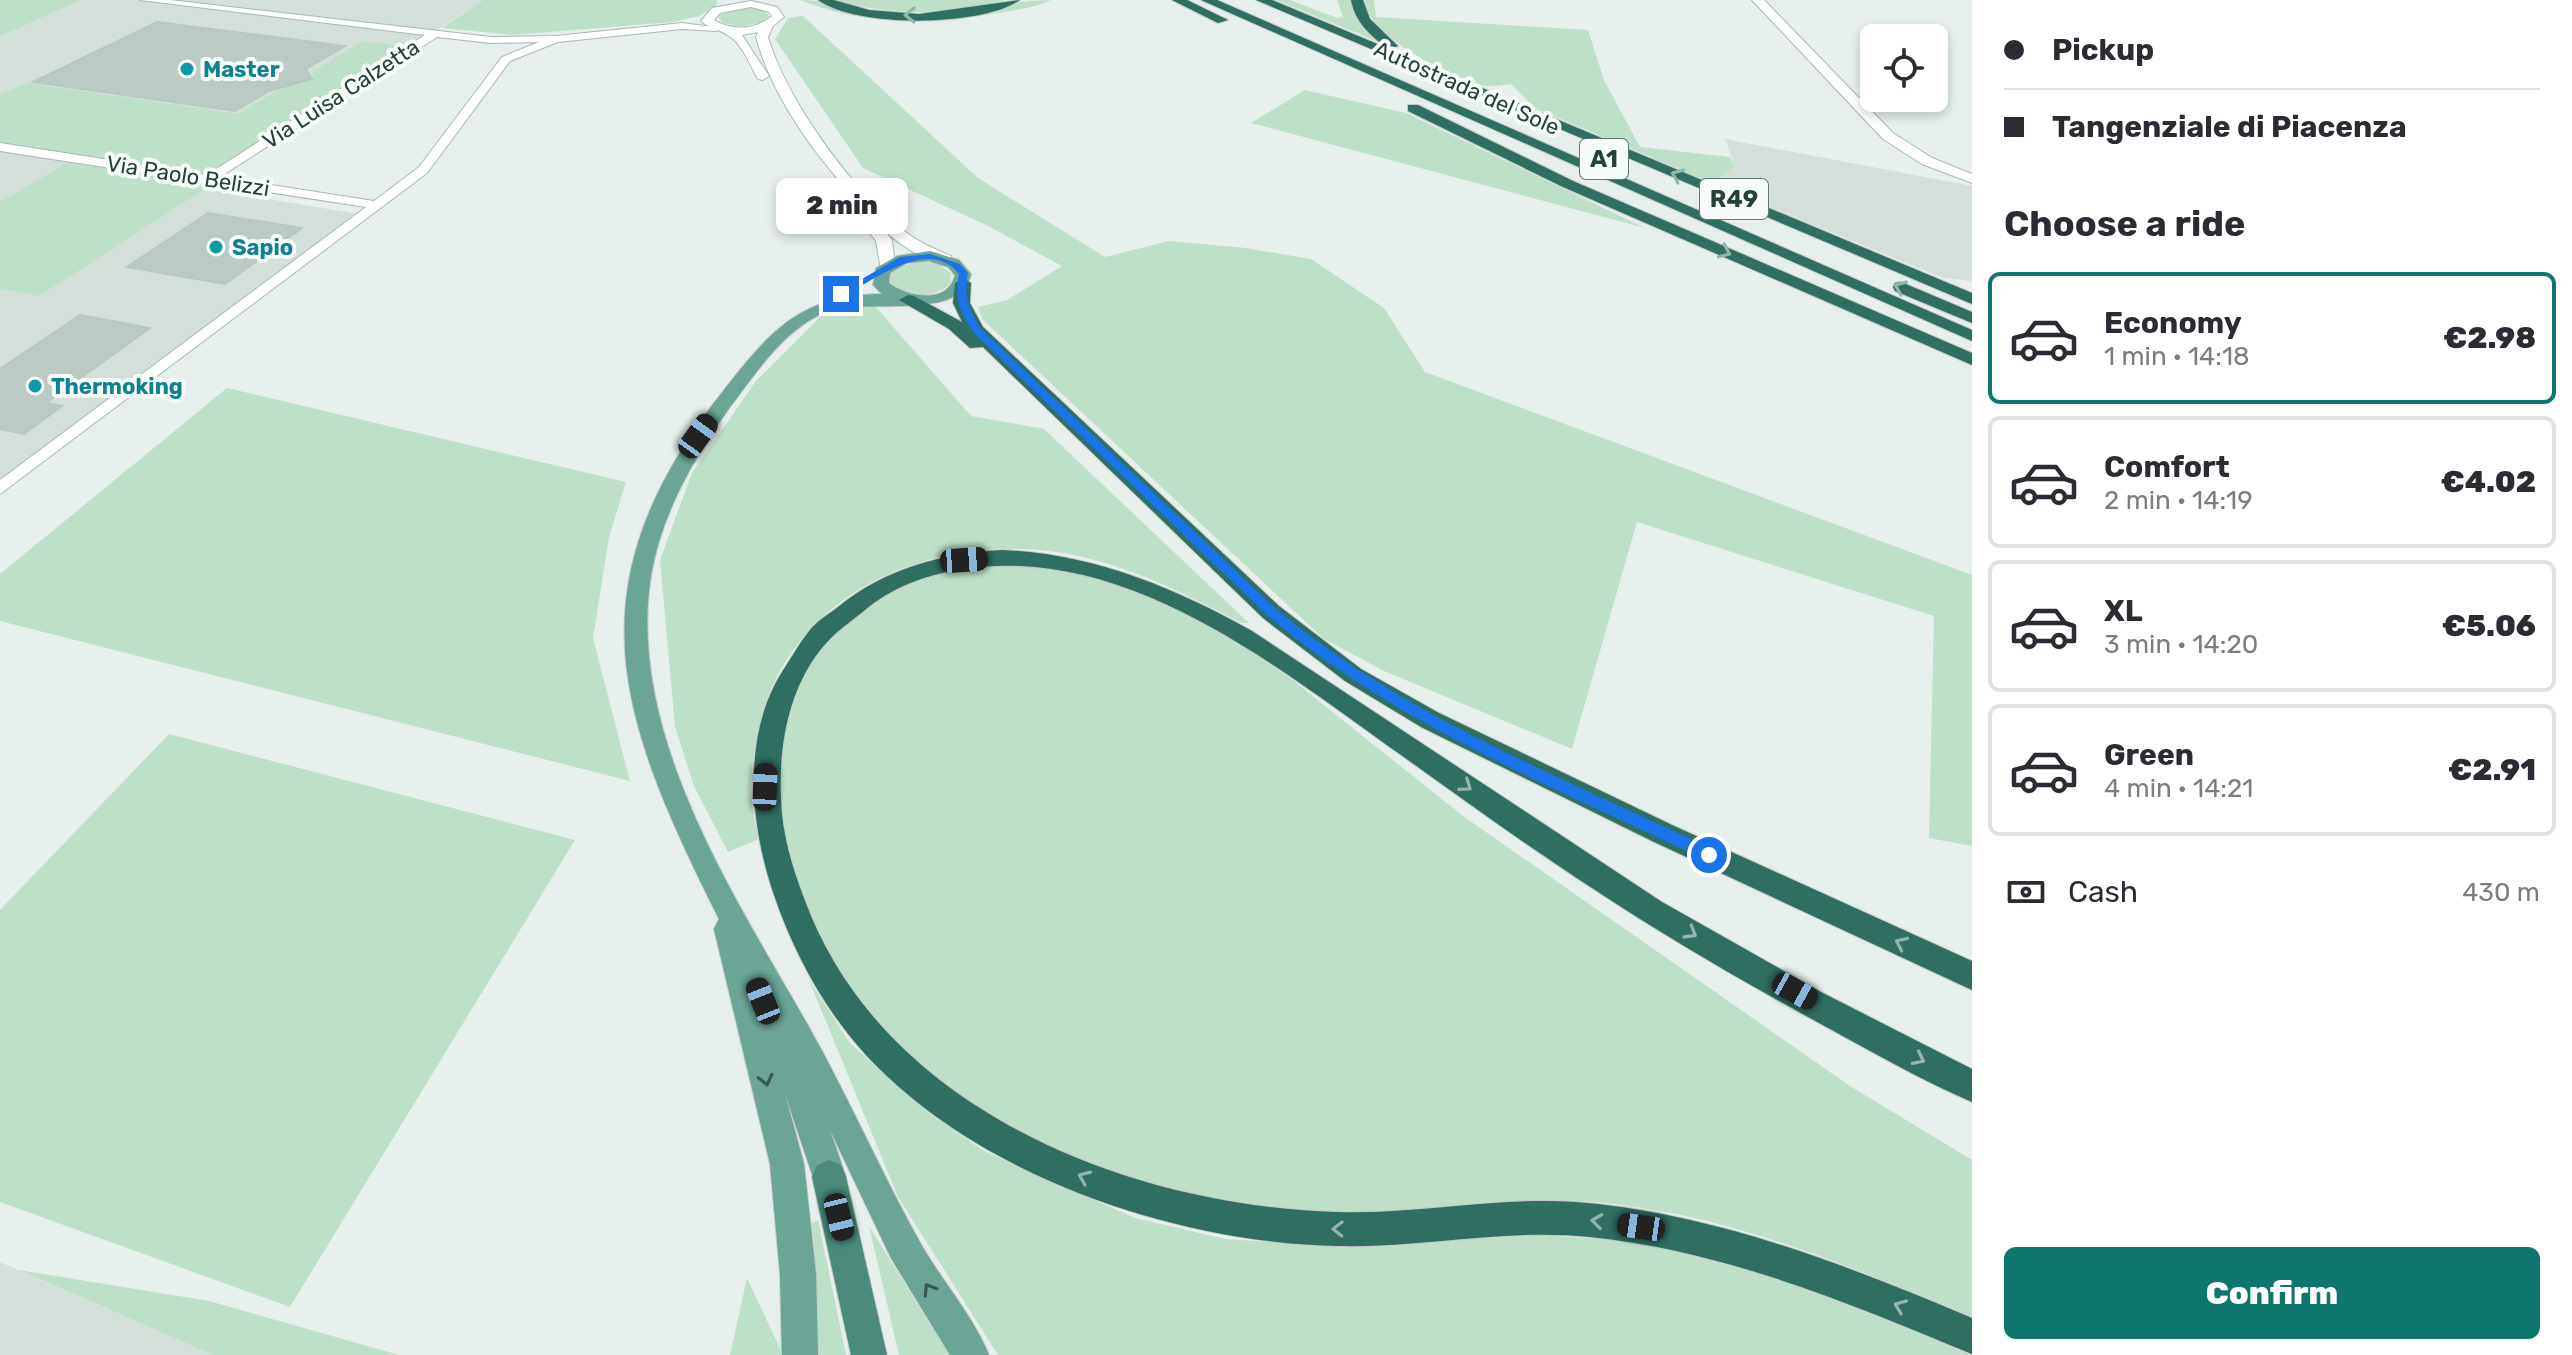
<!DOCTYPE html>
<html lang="en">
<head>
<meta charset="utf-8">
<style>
  :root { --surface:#fff; --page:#f2f2f3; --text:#2b2b33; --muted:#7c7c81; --line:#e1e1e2; --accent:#0f766e }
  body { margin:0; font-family:Rubik,sans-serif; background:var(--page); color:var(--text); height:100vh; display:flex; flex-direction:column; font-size:30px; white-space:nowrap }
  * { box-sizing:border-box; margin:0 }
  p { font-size:26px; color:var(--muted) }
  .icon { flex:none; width:44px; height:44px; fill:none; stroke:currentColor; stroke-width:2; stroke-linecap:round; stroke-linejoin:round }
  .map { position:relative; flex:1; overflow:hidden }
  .panel { display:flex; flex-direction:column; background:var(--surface); width:600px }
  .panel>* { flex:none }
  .banner { display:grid; align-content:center; height:176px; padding:0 32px; background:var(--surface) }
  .fabs { position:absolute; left:1860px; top:24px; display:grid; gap:16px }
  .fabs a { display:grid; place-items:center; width:88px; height:88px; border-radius:12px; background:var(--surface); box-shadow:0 4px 12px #0003; font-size:40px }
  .end { position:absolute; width:36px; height:36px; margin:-18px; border:10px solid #1a73e8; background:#fff; box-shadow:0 0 0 4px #fff }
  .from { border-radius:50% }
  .bubble { position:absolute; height:56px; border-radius:12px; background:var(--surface); box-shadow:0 4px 12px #0003; font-size:26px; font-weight:800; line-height:56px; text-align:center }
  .car { position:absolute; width:24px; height:48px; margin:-24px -12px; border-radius:10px; box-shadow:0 0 6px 2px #0007; background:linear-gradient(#222 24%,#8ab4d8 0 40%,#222 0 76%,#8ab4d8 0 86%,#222 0) }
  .banner b { display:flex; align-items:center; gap:28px; height:76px; font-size:30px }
  .banner b+b { border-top:2px solid var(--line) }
  .banner i { width:20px; height:20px; background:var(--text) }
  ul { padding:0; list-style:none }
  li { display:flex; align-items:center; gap:24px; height:132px; margin:0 16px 12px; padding:0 16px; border:4px solid var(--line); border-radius:12px }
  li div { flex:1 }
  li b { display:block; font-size:30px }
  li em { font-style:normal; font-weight:800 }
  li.on { border-color:var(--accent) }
  li>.icon { width:72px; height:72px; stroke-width:1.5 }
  h2 { padding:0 32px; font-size:36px; line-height:96px }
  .pay { display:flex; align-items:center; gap:20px; height:88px; padding:0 32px; font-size:30px }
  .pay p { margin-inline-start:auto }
  .cta { display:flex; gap:16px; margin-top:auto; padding:16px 32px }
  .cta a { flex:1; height:92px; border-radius:12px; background:var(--accent); color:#fff; font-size:32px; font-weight:800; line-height:92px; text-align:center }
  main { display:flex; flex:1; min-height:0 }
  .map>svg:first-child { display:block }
  .built { fill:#d4dfda }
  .green { fill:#bfe0c8 }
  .building { fill:#bbcac4; stroke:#b8c9c2; stroke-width:2 }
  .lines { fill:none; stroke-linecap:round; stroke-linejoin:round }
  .minor-casing { stroke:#a8b8b2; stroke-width:2 }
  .tertiary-casing { stroke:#a8b8b2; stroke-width:2 }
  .secondary-casing { stroke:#a4bbb3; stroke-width:2 }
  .primary-casing { stroke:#c2cac8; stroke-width:2 }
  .trunk-casing { stroke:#c2cac8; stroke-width:2 }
  .motorway-casing { stroke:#c2cac8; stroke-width:2 }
  .minor { fill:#fff; fill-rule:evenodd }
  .tertiary { fill:#fff; fill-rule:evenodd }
  .secondary { fill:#fff; fill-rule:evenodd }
  .primary { fill:#6aa596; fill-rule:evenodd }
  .trunk { fill:#4c8a7c; fill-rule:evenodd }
  .motorway { fill:#2f6f62; fill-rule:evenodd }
  .oneway { stroke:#93b5ae }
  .oneway2 { stroke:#365b51 }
  .route { fill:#1a73e8 }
  .culture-dot { fill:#0f9aa8; stroke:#f7fbf9; stroke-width:3 }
  .labels { text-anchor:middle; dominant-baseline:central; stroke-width:8; stroke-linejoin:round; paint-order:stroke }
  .far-culture-label { font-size:22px; font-weight:bold; fill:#0d838f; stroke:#f7fbf9; text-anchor:start }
  .far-street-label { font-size:22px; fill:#24423a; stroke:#f7fbf9 }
  .shield { fill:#f7fbf9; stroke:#637a73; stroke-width:2 }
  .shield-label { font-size:24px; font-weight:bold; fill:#24423a }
</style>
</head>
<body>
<main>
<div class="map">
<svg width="1972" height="1355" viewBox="0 0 1972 1355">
  <rect width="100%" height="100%" fill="#e6efeb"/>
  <path class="built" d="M 0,0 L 483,0 L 209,179 L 206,189 L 365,215 L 0,488 Z
    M 1725,139 L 1972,186 L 1972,281 L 1943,278 L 1712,183 L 1735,166 Z
    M 0,1262 L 213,1355 L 0,1355 Z"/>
  <path class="green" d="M 0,0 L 81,0 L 0,36 Z
    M 483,0 L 717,0 L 716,6 L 699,16 L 673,22 L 513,35 L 442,28 Z
    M 800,0 C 837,0 873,17 910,17 C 958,17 1004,0 1051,0 C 1035,8 1015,10 997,13 C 931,24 863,26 800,0 Z
    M 833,0 L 1005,0 C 948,16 891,16 833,0 Z
    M 1276,0 L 1290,0 L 1337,18 L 1343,17 L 1337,0 L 1352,0 L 1358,21 L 1384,44 Z
    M 1363,0 L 1374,0 L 1376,17 L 1588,30 L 1604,80 L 1640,147 L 1730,157 L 1735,166 L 1712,183 L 1535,108 L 1511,84 C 1503,85 1494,87 1486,86 C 1451,78 1370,37 1363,0 Z
    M 735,8 C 748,8 760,6 769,16 L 764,21 C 749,26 729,31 718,18 L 723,12 Z
    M 803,16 L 978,178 L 1105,257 L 1169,241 L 1246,248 L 1311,259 L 1384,308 L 1425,372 L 1972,575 L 1972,846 L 1929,838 L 1934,616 L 1637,522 L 1572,749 L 1384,671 L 1324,639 L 983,320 L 978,307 L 1007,300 L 1062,266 L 988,226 L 863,168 L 775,39 L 788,18 Z
    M 363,41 L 414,47 L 209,179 L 205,189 L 39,296 L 0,289 L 0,202 L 74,159 L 0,147 L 0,95 L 26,83 L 238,114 L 286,85 L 301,84 L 314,76 L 312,72 Z
    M 1305,90 L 1406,113 L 1645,228 L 1251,123 Z
    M 918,261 L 938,264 L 951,273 L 950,284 C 931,301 911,294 890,286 L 887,281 L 892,270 Z
    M 875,306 L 971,416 L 1044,429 L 1249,623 L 1242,623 C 1174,588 1103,552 1025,549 C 901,545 781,608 757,737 C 754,756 749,778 751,797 C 752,811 756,825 759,839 L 728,852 L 694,786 L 675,727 L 660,560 L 692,473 L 756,381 L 821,316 Z
    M 227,388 L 626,482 L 609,537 L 593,638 L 630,781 L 0,621 L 0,574 Z
    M 1042,564 L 1134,588 L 1208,622 L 1285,674 L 1463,816 L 1850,1086 L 1972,1160 L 1972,1317 C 1858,1270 1739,1218 1615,1204 C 1517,1192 1420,1218 1323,1212 C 1131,1201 884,1111 810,916 C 801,892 786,865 781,839 C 778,825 776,743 779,729 C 783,710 797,689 806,671 C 826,627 885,585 932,572 C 960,564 1011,566 1042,564 Z
    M 169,734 L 575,840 L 290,1307 L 0,1202 L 0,910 Z
    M 809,980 L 850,1043 L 926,1111 L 984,1151 L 1135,1218 L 1225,1239 L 1337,1246 L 1519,1234 L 1605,1239 L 1708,1254 L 1799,1283 L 1972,1352 L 1972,1355 L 998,1355 L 898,1197 Z
    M 818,1220 L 846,1355 L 816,1355 L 808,1225 Z
    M 869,1226 L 947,1351 L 951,1355 L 899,1355 Z
    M 19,1270 L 209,1301 L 399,1355 L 213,1355 Z
    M 747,1278 L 783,1355 L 730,1355 Z"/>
  <path class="building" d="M 157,22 L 345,46 L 306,69 L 312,79 L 269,91 L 235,111 L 33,82 Z
    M 208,213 L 302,228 L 225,284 L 127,267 Z
    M 80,315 L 150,328 L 46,403 L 62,406 L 24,434 L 0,429 L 0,369 Z"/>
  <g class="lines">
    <g class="minor-casing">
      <path id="minor" d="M 140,0 L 170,0 L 491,37 L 556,36 L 682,23 L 721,28 L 716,31 L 682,29 L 558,42 L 510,61 L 427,173 L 0,494 L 0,480 L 366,207 L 0,151 L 0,143 L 207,175 L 425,35 ZM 437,37 L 491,43 L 539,42 L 502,57 L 419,167 L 374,201 L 220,177 Z"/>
    </g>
    <g class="tertiary-casing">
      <path id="tertiary" d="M 1752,0 L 1764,0 L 1893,133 L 1932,158 L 1972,174 L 1972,183 L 1922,164 L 1883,139 Z"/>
    </g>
    <g class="secondary-casing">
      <path id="secondary" d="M 751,1 L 777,7 L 784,17 L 773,26 L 768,37 C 786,99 854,194 907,233 C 920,243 935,249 951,256 L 951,262 C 929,266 899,244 884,230 L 892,240 L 895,267 L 887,272 L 881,270 L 876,241 L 859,219 L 870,215 C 823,165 774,104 756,37 L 758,32 L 742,35 L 769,76 L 763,80 L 758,79 C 750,65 743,45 729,36 C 720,29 710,29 701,21 L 712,8 ZM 751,7 L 769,12 L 772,16 C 755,30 732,31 714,20 L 720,13 Z"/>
    </g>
    <g class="primary-casing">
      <path id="primary" d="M 930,251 L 959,260 L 971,274 C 961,325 861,294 819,315 C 781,334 755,374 730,407 C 691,462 656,523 649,591 C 633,745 737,900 810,1029 C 850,1100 882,1175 922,1246 C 943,1282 973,1316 989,1355 L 950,1355 L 891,1258 L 830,1130 L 846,1177 L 841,1189 L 829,1194 L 817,1189 L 785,1094 L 804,1164 L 816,1274 L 818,1355 L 782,1355 L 780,1274 L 770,1164 L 714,929 L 719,919 C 617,715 569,586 724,390 C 771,330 801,295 882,294 L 873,285 L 876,268 L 897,256 ZM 929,261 L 948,267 L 955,275 C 948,305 907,297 889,283 L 890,273 L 907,263 Z"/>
    </g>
    <g class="trunk-casing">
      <path id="trunk" d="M 829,1160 L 841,1165 L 846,1177 L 887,1355 L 851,1355 L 812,1177 L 817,1165 Z"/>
    </g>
    <g class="motorway-casing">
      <path id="motorway" d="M 818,0 L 834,0 L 869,10 L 919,14 L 1020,0 C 982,27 856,28 818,0 Z
        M 1172,0 L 1187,0 L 1228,20 L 1218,23 Z
        M 1201,0 L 1217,0 L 1972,330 L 1972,341 Z
        M 1256,0 L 1272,0 L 1387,48 C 1370,35 1355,22 1351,0 L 1363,0 L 1370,19 L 1398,46 L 1389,49 L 1972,293 L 1972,304 Z
        M 1408,105 L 1418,105 L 1573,181 L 1972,353 L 1972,365 L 1563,187 L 1408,111 Z
        M 963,278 L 971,283 L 970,303 L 983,327 L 1279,606 L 1361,669 L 1439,713 L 1672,825 L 1972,961 L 1972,990 L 1652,841 L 1421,727 L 1345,681 L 1263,618 L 983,347 L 970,348 L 949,329 L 899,300 L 908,295 L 914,296 L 962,322 L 953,303 L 955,283 Z
        M 1901,282 L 1972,312 L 1972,323 L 1895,291 L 1893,287 L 1895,283 Z
        M 1002,550 C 1093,554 1173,587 1252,631 L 1662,902 L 1821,992 L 1972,1069 L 1972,1102 C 1923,1081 1876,1054 1830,1029 C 1749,985 1669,939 1592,888 C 1527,846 1464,800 1401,755 C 1274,665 1123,541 957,570 C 923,576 891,588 865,610 C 854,619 841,628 831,638 C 790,679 778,743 781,800 C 782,833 792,867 804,898 C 880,1109 1129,1206 1336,1212 C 1424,1215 1511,1193 1598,1204 C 1729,1219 1851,1267 1972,1318 L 1972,1354 C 1849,1303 1725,1251 1590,1237 C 1507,1228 1423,1248 1339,1246 C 1177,1243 979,1177 866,1055 C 824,1009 794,953 774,895 C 750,825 741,734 784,669 C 792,657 800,642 810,630 C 817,621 829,614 838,607 C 886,568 941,554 1002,550 Z"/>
    </g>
    <use href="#minor" class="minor"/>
    <use href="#tertiary" class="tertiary"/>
    <use href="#secondary" class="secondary"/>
    <use href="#primary" class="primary"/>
    <use href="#trunk" class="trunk"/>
    <use href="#motorway" class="motorway"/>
  </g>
  <defs><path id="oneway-chevron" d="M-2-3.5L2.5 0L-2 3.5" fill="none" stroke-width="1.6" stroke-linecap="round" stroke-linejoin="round" transform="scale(2)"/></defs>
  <g class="oneway">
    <use href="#oneway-chevron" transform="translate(910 15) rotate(-179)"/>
    <use href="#oneway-chevron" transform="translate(1677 175) rotate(-157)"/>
    <use href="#oneway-chevron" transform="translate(1725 252) rotate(24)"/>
    <use href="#oneway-chevron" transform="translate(1900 287) rotate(-157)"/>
    <use href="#oneway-chevron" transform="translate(1466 786) rotate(35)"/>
    <use href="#oneway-chevron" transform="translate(1691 933) rotate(31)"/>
    <use href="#oneway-chevron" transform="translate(1901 943) rotate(-155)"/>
    <use href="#oneway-chevron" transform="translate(1919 1059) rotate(27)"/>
    <use href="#oneway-chevron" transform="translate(1084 1177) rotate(-157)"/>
    <use href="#oneway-chevron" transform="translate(1597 1221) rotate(-173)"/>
    <use href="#oneway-chevron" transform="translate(1338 1229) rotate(-179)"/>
    <use href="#oneway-chevron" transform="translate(1900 1306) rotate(-158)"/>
  </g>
  <g class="oneway2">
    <use href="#oneway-chevron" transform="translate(766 1080) rotate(76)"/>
    <use href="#oneway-chevron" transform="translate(929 1289) rotate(-122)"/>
  </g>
  <path class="route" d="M 930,254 L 960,264 L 968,273 C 964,297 968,309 981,329 L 1275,608 C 1404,717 1564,778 1714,850 L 1714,859 L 1704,859 C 1554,787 1394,724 1267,615 L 974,333 C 960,312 954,299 959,274 C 930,236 873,280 844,296 L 836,294 L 900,257 Z"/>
  <g class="culture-dot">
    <circle cx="187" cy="69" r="8"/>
    <circle cx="216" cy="247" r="8"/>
    <circle cx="35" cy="386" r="8"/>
  </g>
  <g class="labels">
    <g class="far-culture-label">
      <text x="203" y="69">Master</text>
      <text x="232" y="247">Sapio</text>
      <text x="51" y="386">Thermoking</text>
    </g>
    <g class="far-street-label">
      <text transform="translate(1467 88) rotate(24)">Autostrada del Sole</text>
      <text transform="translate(341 94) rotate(-33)">Via Luisa Calzetta</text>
      <text transform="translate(188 176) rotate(9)">Via Paolo Belizzi</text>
    </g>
    <g class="shield">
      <rect x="1580" y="139" width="48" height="40" rx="6"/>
      <rect x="1700" y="179" width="68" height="40" rx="6"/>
    </g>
    <g class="shield-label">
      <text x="1604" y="159">A1</text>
      <text x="1734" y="199">R49</text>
    </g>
  </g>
</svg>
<div class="fabs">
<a><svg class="icon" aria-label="locate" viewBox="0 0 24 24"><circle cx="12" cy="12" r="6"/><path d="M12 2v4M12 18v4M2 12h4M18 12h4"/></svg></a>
</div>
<i class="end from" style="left:1709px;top:855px"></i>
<i class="end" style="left:841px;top:294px"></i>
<div class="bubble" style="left:776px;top:178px;width:132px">2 min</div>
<i class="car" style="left:698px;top:436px;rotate:36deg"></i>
<i class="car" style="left:964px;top:560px;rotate:86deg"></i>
<i class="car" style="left:765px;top:787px;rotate:2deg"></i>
<i class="car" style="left:1795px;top:991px;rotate:119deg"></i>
<i class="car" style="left:763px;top:1001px;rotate:338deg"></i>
<i class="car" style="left:839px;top:1217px;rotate:166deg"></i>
<i class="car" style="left:1641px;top:1227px;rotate:278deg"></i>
</div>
<section class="panel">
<div class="banner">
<b><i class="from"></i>Pickup</b>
<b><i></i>Tangenziale di Piacenza</b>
</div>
<h2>Choose a ride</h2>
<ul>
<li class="on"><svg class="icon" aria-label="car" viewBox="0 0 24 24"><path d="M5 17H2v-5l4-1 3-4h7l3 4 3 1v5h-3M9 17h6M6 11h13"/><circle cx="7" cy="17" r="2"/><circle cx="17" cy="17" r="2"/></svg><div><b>Economy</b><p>1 min · 14:18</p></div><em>€2.98</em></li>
<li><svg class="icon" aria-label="car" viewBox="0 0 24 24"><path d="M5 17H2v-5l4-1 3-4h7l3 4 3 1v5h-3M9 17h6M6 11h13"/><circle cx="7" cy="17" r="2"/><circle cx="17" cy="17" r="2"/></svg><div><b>Comfort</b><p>2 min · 14:19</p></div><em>€4.02</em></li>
<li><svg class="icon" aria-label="car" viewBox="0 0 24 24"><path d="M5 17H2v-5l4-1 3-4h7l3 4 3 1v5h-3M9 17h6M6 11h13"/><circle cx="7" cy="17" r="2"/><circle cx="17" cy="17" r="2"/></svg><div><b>XL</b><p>3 min · 14:20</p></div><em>€5.06</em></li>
<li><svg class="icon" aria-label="car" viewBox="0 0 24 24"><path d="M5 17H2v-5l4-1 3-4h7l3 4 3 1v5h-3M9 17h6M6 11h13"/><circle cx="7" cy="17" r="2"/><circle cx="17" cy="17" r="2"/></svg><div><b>Green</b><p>4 min · 14:21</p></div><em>€2.91</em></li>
</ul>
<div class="pay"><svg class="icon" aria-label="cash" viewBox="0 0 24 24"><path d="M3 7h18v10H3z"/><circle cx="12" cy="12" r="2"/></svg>Cash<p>430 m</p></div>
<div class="cta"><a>Confirm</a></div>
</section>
</main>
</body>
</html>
